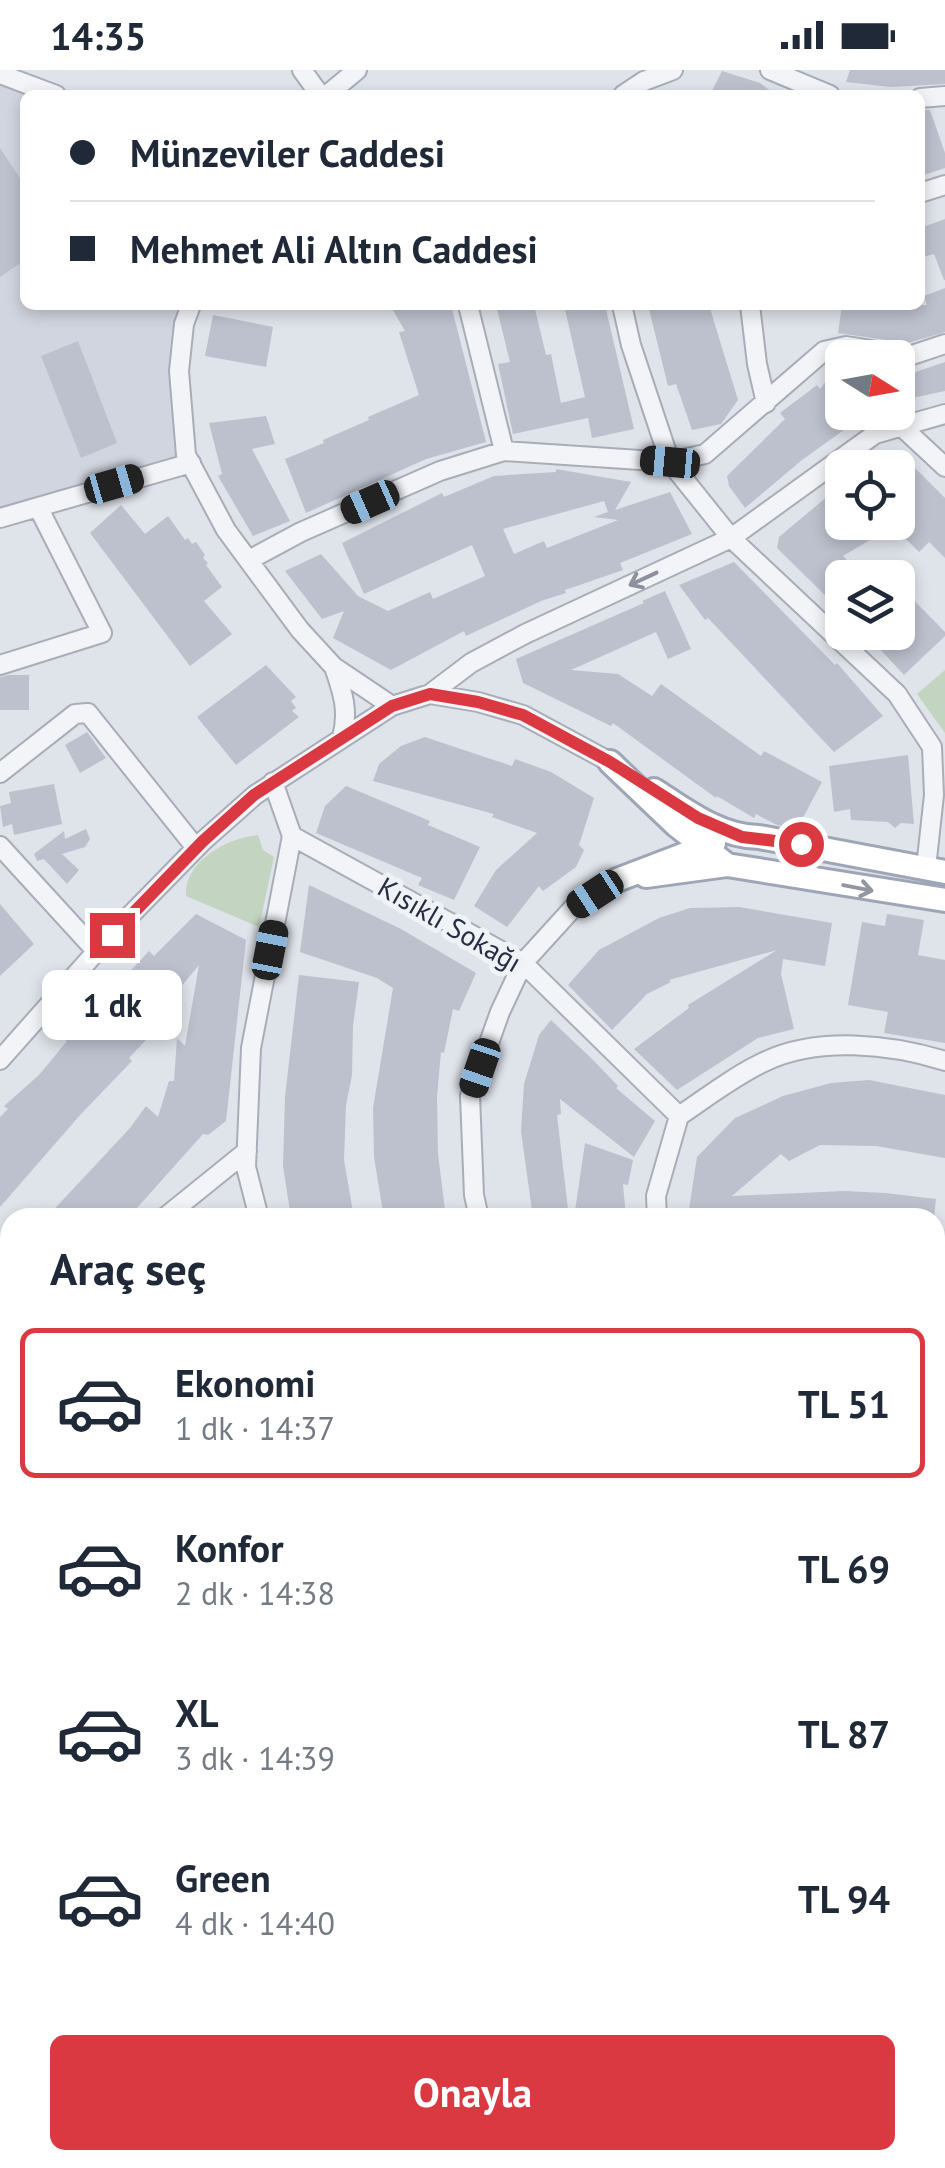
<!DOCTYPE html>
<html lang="tr">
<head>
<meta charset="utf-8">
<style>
  :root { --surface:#fff; --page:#f2f2f3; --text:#1f2937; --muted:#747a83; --line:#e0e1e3; --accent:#db3942 }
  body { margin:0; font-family:"PT Sans",sans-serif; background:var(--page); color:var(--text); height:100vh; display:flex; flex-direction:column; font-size:38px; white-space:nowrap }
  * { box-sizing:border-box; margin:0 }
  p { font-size:32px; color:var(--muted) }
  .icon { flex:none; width:55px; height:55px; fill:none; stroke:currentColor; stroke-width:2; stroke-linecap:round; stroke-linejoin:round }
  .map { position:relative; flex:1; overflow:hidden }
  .drawer { position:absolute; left:0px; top:1138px; width:945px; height:962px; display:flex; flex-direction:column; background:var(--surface); border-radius:30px 30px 0 0; box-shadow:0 5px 15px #0003 }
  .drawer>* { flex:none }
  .banner { position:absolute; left:20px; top:20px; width:905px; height:220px; border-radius:15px; box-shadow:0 5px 15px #0003; display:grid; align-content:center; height:220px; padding:0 50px; background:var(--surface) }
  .needle { width:65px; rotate:101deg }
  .fabs { position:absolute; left:825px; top:270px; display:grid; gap:20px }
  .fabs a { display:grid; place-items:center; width:90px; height:90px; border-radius:15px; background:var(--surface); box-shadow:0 5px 15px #0003; font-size:50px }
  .end { position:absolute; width:45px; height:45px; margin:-22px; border:12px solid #db3942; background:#fff; box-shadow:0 0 0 5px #fff }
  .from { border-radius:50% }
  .bubble { position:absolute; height:70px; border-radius:15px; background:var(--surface); box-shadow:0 5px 15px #0003; font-size:32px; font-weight:800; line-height:70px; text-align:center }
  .car { position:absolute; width:30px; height:60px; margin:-30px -15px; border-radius:12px; box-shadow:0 0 8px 2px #0007; background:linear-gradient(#222 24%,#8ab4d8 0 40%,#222 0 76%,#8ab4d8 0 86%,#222 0) }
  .banner b { display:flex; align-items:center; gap:35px; height:95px; font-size:38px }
  .banner b+b { border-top:2px solid var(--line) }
  .banner i { width:25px; height:25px; background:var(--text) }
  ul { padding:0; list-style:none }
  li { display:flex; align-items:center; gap:30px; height:150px; margin:0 20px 15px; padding:0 30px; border:5px solid transparent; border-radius:15px }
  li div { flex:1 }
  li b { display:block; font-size:38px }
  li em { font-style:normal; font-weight:800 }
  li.selected { border-color:var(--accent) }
  li>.icon { width:90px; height:90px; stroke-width:1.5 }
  h2 { padding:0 50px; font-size:45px; line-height:120px }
  .button { display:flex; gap:20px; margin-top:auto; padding:20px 50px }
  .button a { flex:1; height:115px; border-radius:15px; background:var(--accent); color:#fff; font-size:40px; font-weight:800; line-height:115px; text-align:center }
  .status { display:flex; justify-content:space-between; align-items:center; height:70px; padding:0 50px; background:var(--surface); direction:ltr }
  .status svg { height:28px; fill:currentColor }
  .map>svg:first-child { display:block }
  .built { fill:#d1d5df }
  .green { fill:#c3d5c0 }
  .building { fill:#bcc1cd; fill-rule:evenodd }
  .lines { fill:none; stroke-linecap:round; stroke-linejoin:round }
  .minor-casing { stroke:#a8adb8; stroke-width:22 }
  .major-casing { stroke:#9ea5b7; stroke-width:28 }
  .minor { stroke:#f3f4f8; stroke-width:18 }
  .major { stroke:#fff; stroke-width:22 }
  .oneway { stroke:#8d919e }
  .oneway2 { stroke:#9396a1 }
  .route { stroke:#db3942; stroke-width:12 }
  .labels { text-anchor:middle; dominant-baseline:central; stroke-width:10; stroke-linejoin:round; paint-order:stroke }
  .street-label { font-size:28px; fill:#272e43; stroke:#eff2f7 }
</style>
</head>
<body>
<div class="status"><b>14:35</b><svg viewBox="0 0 49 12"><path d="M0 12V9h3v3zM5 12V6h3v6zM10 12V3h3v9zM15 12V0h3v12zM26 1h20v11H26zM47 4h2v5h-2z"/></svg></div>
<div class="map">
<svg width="945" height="2098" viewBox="0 0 945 2098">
  <rect width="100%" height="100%" fill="#dfe3ea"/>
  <path class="built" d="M 0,4 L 48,25 L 25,25 L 25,235 L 191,235 L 184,254 L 186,385 L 0,440 Z"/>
  <path class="green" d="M 945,600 L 945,663 L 917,624 Z
    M 258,765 L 263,780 L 274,787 L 259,857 L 186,826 C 184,791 227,768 258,765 Z"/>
  <path class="building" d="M 850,0 L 945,0 L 945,14 L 891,17 L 846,12 Z
    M 722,1 L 760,13 L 776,25 L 710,25 Z
    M 920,40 L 930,40 L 945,83 L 945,98 L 924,105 L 920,94 Z
    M 0,78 L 25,116 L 25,190 L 0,207 Z
    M 945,149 L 945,210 L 944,210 L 934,184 L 920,188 L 920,158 Z
    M 945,218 L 945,262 L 908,273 L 838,263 L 842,235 L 927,235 L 924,226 Z
    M 390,235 L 451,235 L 486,372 L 426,389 L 306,443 L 285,389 L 324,373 L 323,370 L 369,350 L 368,347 L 419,325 L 399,262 L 405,261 Z
    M 496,235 L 534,235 L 546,285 L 551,284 L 561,333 L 585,327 L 564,235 L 605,235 L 634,359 L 592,368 L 588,348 L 513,364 L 498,294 L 510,292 Z
    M 648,235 L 709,235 L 738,330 L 721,354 L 692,360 L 676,314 L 668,316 Z
    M 213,245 L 273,257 L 266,297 L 205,286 Z
    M 78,271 L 117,373 L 81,388 L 41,286 Z
    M 842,290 L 842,342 L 869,342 L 802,390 L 745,438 L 729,416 L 727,406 L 785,349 L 780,343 L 817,315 L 820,319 Z
    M 945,292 L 945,321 L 912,328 L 904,306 Z
    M 266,346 L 275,374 L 252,379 L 290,451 L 253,466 L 218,406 L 222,404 L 209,353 Z
    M 897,380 L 945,428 L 945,488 L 929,472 L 919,482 L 902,465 L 909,458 L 898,446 L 898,398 L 860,398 Z
    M 556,399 L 631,412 L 615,440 L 670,422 L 692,464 L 620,493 L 623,500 L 565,520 L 566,523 L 541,531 L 466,566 L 464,561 L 391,600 L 333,568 L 344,541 L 322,549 L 285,501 L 321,484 L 358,526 L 388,541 L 430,522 L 433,529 L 485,506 L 472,475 L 364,524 L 342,473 L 442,423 L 444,427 L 494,406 L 556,402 ZM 604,431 L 608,442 L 594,447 L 618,450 L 547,478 L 544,471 L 514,484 L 503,459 Z
    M 842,414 L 842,458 L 845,452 L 874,452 L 880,464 L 843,486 L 863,508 L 842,508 L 842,542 L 777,478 L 779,467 Z
    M 121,435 L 145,464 L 168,446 L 185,470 L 188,468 L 192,474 L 196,472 L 205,485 L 203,488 L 208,493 L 206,495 L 222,517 L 204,531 L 232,564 L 190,596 L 90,463 Z
    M 734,492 L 835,595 L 837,593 L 883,646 L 834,682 L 708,548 L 705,550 L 679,515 Z
    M 898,514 L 945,562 L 945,566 L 904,605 L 864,562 L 898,562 Z
    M 665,521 L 691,579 L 668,589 L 656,562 L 571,600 L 618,604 L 652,626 L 661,614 L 761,686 L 764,681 L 822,712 L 797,759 L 777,755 L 756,744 L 754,748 L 717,726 L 716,728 L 613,653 L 611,656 L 523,613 L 516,589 L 644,533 L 642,531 Z
    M 266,595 L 296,627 L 291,631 L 296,638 L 292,641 L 299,647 L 236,695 L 197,647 Z
    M 9,605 L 29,605 L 29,640 L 0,640 L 0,607 Z
    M 87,662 L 106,688 L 80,703 L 65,675 Z
    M 425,667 L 512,696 L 515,689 L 551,702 L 594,728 L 579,775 L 584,780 L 576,797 L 543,821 L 539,816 L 507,857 L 474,836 L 496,800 L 537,763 L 492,747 L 494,744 L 373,711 L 379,694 L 401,676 Z
    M 908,685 L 914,754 L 901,753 L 895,758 L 888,752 L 851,750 L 850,739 L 834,742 L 829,696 Z
    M 54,714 L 62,754 L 14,765 L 12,754 L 3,757 L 0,736 L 11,733 L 9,722 Z
    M 346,716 L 430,751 L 428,755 L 480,777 L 454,830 L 418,815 L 422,808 L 316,763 L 325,736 Z
    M 86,759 L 90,769 L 85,777 L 62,784 L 79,800 L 67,814 L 44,789 L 37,791 L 34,784 L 64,761 L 65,769 Z
    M 309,815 L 401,859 L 476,903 L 459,941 L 453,939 L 444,983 L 441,982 L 437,1027 L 438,1084 L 446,1148 L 384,1148 L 374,1087 L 373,1038 L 393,918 L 377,908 L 300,882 Z
    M 0,834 L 34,874 L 0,906 Z
    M 739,837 L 832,853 L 825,896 L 783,889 L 781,904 L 794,959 L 758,968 L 677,1020 L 634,979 L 689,938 L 688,935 L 777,880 L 669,910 L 671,912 L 647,924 L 612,960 L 568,915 L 599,880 L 659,848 L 690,838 Z
    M 196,844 L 246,870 L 226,1051 L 208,1065 L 203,1064 L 128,1148 L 46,1148 L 130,1058 L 146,1036 L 158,1047 L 169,1011 L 174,1011 L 177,968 L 185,976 L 199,895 L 155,948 L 161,954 L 129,988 L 132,991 L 81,1044 L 0,1137 L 0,1047 L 8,1039 L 4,1036 L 39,1005 L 67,971 L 65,970 L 149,881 L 154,886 Z
    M 887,844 L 924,850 L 918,885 L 945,890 L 945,973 L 884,963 L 888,942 L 848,935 L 862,852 L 885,856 Z
    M 299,905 L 359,912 L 353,956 L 352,1005 L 346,1035 L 344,1090 L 354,1148 L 291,1148 L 283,1096 L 285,1027 Z
    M 551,950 L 593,990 L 618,1016 L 616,1018 L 655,1051 L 634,1087 L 560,1029 L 561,1044 L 557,1045 L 569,1148 L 533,1148 L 521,1061 L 524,1014 L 539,965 Z
    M 869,1010 L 945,1025 L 945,1088 L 876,1076 L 820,1075 L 789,1091 L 781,1084 L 732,1126 L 844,1121 L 885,1123 L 936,1129 L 934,1148 L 743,1148 L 743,1141 L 712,1148 L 688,1146 L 697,1087 L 735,1048 L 783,1026 L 831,1013 Z
    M 585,1073 L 633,1090 L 628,1115 L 623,1114 L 626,1148 L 574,1148 Z"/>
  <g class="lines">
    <g class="minor-casing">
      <path id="minor" d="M 302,0 L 320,25
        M 770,0 L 830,25
        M 0,4 L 56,25
        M 327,25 L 357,0
        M 623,25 L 644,11 L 673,0
        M 920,28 L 945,26
        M 920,123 L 945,115
        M 191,235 L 184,254 L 179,301 L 186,385 L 226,460 L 300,560 L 334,597 L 392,636
        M 468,235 L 504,381
        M 622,235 L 631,275 L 670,392 L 731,468 L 897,624 L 932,677 L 934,725 L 926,798
        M 750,235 L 757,294 L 766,333
        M 903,358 L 945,397
        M 0,448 L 191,393
        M 249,490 L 301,462 L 440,401 L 504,381 L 670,392 L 705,384 L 824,281 L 846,276 L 909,286 L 945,274
        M 0,595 L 102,563 L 38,437
        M 334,597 C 343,623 349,641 342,668
        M 430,624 L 471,593 L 525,564 L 731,468 L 875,364 L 945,344
        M 0,703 L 75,644 L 88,643 L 196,778
        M 292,766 L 523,893 L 679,1046
        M 0,776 L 97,882
        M 0,990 L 111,865 L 203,771 L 255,725 L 392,636 L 430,624 L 478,632 L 523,645 L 610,692
        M 164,1148 L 247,1081
        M 259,1148 L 246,1097 L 251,978 L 292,766 L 273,712
        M 479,1148 L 474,1125 L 470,1026 L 500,942 L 523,893 L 573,838 L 617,810
        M 657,1148 L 656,1126 L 679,1046 C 706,1028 734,1006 764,992 C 817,966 891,974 945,991
        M 935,1217 L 945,1218
        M 0,1307 L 10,1297
        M 935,1599 L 945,1604
        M 0,1758 L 10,1741
        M 935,1777 L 945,1782
        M 935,1946 L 945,1950
        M 0,2002 L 10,2022
        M 45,2090 L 49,2098
        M 123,2090 L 123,2098
        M 745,2090 L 778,2098
        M 347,2098 L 349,2090"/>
    </g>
    <g class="major-casing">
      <path id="major" d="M 610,692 L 676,755 L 727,795 L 945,830
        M 654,720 C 685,740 720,767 759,767 L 945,802
        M 646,806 L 727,795
        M 617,810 L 714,773"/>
    </g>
    <use href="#minor" class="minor"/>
    <use href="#major" class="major"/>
  </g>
  <defs><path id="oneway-shaft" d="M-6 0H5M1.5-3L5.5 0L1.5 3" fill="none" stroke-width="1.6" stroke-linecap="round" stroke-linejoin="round" transform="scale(2.5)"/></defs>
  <use class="oneway" href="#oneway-shaft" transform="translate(643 509) rotate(155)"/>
  <use class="oneway2" href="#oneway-shaft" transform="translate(858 818) rotate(11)"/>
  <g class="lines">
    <path class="route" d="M 112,865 L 203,771 L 254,725 L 392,636 L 430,624 L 478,632 L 523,645 L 610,692 L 698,748 L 742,767 L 801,774"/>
  </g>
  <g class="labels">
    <g class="street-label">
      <text transform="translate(450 854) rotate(30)">Kısıklı Sokağı</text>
    </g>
  </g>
</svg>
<div class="fabs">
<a><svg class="needle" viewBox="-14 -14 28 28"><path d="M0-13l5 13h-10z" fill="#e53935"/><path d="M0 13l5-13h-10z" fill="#747a83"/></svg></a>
<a><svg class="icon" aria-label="locate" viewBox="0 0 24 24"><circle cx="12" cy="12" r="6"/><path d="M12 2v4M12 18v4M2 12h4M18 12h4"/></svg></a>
<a><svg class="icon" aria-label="layers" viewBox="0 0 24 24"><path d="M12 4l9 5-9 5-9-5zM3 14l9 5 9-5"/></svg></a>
</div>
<i class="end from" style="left:801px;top:774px"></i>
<i class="end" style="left:112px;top:865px"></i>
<div class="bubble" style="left:42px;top:900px;width:140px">1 dk</div>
<i class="car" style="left:670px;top:392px;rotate:275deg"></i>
<i class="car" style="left:114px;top:414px;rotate:74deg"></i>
<i class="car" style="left:370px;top:432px;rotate:246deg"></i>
<i class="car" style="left:595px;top:824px;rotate:237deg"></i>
<i class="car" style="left:270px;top:880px;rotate:11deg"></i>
<i class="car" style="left:480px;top:998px;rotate:199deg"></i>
<div class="banner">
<b><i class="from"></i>Münzeviler Caddesi</b>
<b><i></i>Mehmet Ali Altın Caddesi</b>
</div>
<section class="drawer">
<h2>Araç seç</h2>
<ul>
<li class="selected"><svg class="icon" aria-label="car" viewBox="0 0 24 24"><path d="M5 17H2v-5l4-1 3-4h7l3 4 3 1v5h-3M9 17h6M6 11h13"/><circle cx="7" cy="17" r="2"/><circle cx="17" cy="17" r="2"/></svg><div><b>Ekonomi</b><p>1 dk · 14:37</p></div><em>TL 51</em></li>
<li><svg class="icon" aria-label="car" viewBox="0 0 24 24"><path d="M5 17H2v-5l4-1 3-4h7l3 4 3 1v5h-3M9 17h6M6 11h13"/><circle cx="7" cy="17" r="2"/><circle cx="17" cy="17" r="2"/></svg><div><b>Konfor</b><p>2 dk · 14:38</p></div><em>TL 69</em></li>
<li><svg class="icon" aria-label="car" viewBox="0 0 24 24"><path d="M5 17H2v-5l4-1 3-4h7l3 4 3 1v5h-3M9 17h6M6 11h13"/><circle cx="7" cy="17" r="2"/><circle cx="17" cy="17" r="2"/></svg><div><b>XL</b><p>3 dk · 14:39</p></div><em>TL 87</em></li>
<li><svg class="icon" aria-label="car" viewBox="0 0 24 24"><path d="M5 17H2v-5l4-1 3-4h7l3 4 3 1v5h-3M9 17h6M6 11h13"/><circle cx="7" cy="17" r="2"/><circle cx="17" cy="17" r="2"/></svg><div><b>Green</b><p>4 dk · 14:40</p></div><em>TL 94</em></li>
</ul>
<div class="button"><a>Onayla</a></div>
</section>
</div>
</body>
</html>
